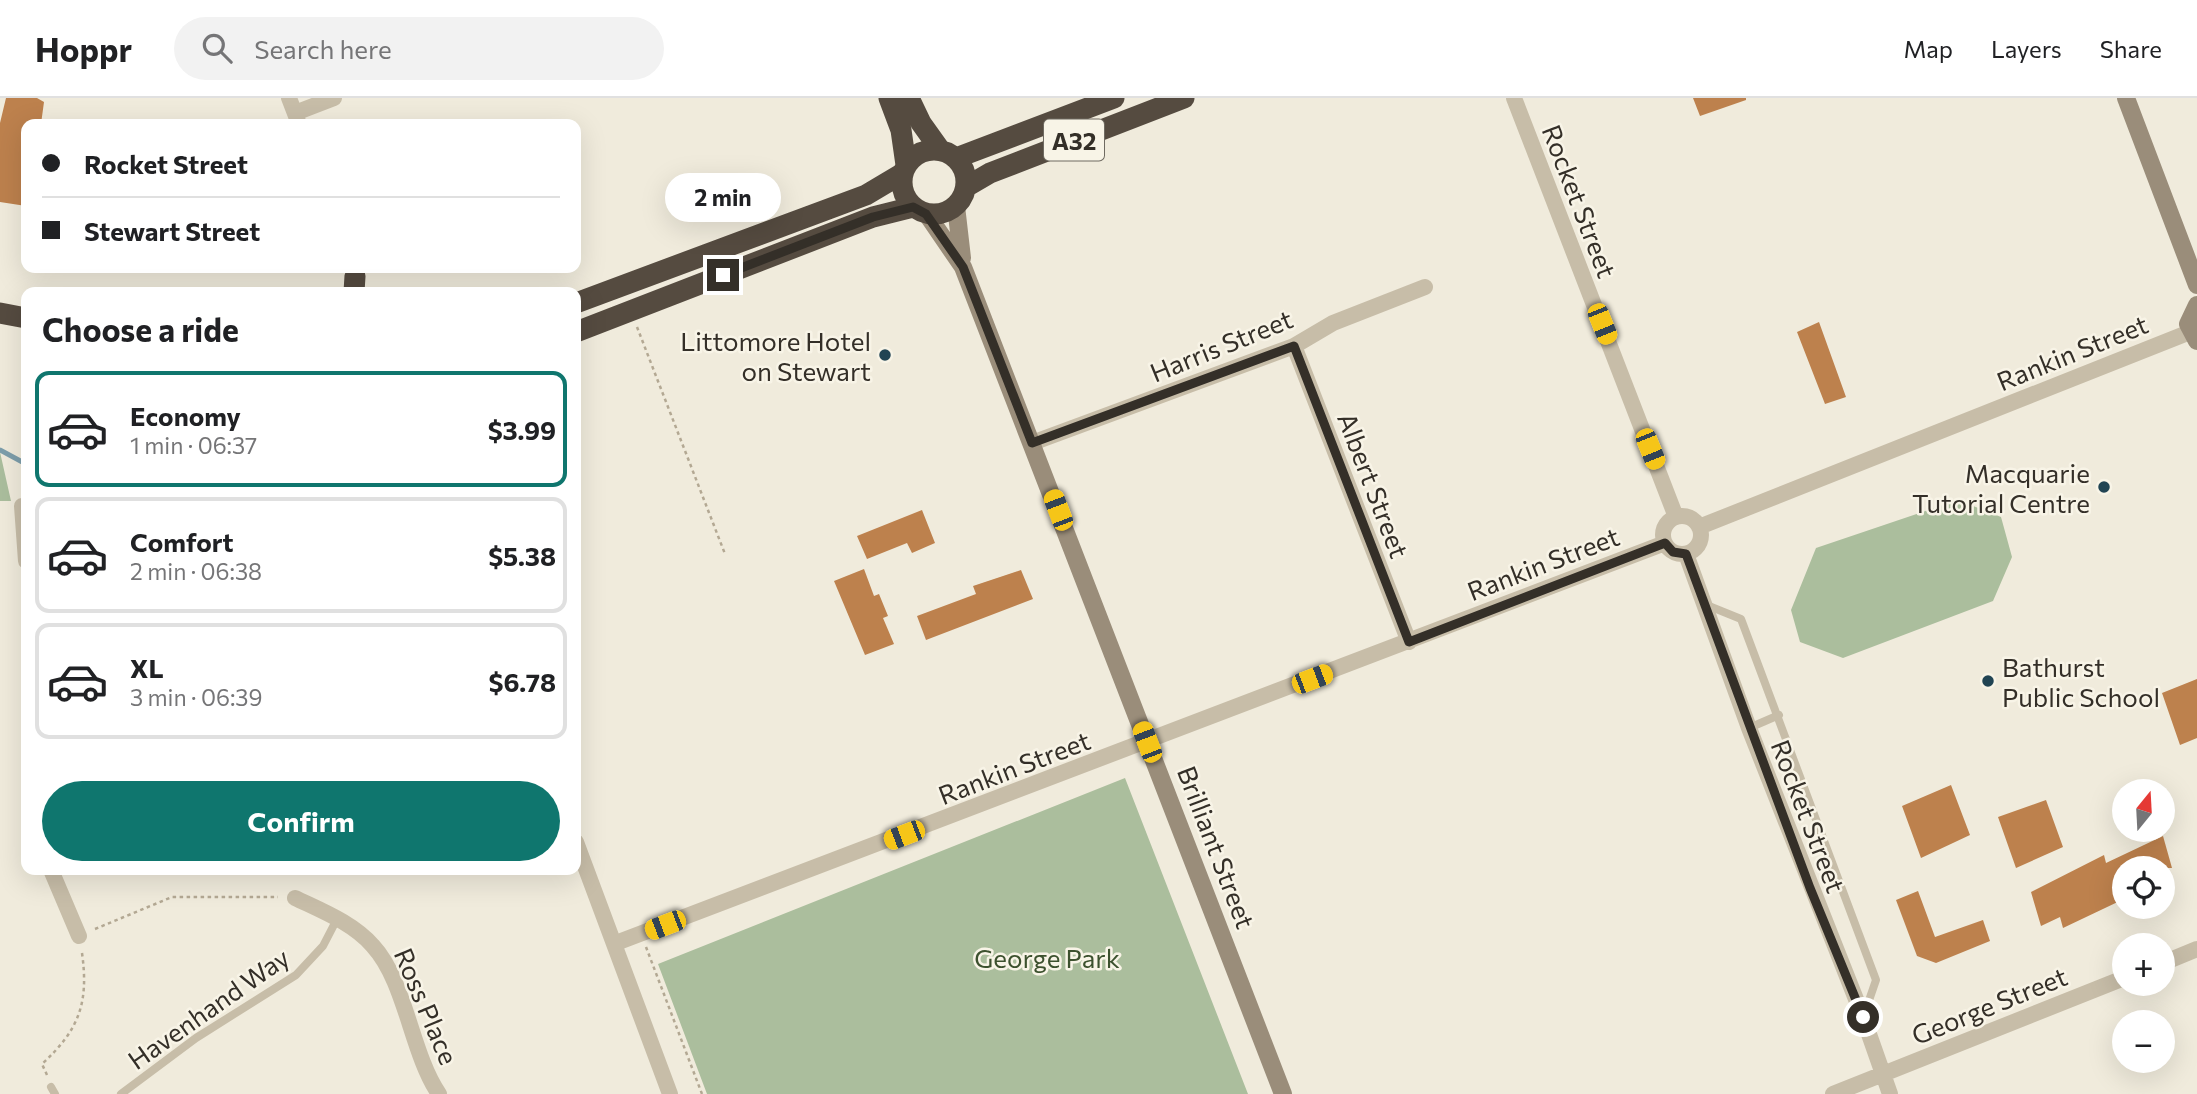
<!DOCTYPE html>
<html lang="en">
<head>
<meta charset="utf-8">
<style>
  :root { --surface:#fff; --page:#f2f2f2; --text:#202124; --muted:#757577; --line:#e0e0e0; --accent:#0f766e }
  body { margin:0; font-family:Commissioner,sans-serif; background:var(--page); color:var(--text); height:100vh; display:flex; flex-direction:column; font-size:26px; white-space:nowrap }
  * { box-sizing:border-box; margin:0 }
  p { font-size:23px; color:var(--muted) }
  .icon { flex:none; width:38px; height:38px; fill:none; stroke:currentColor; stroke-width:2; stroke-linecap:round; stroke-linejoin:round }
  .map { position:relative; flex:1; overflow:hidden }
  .side { position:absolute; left:21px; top:189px; width:560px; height:588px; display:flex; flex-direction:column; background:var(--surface); border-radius:14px; box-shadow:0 7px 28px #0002 }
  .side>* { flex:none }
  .banner { position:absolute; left:21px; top:21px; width:560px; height:154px; border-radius:14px; box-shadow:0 7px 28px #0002; display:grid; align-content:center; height:154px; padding:0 21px; background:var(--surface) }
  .needle { width:46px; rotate:18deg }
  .controls { position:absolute; left:2112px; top:681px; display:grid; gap:14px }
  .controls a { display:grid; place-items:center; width:63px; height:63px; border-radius:50%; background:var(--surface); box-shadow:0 7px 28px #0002; font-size:35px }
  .end { position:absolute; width:32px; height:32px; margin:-16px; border:9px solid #342f28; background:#fff; box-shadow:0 0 0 4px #fff }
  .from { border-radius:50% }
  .bubble { position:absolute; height:49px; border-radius:24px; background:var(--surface); box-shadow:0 7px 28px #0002; font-size:23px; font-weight:700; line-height:49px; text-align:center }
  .car { position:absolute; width:21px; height:42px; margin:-21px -10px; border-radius:9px; box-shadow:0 0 5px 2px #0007; background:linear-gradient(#f5c518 24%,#345 0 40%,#f5c518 0 76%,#345 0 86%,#f5c518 0) }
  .banner b { display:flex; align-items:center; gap:24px; height:66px; font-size:26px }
  .banner b+b { border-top:2px solid var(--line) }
  .banner i { width:18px; height:18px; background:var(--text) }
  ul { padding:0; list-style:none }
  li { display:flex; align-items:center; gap:21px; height:116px; margin:0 14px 10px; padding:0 7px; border:4px solid var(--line); border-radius:14px }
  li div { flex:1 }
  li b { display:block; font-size:26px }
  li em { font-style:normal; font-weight:700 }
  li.on { border-color:var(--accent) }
  li>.icon { width:63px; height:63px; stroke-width:1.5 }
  h2 { padding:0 21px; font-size:32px; line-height:84px }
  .button { display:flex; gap:14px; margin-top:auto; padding:14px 21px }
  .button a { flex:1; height:80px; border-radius:42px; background:var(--accent); color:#fff; font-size:28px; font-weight:700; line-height:80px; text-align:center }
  header { display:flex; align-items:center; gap:42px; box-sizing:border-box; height:98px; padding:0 35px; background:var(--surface); border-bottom:2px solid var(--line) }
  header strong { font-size:33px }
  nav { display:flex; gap:38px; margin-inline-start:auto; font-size:24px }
  .search { width:490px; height:63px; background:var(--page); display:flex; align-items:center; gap:18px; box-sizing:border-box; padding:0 24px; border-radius:38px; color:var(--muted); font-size:26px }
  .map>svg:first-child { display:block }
  .green { fill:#abbe9d }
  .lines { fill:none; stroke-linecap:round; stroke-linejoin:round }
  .stream { stroke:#7d9eab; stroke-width:5 }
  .building { fill:#bd814d }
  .path { stroke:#b3a893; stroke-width:2.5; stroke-dasharray:3.5 3.5; stroke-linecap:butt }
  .lane { stroke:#c7bda8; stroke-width:8 }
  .street { stroke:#c7bda8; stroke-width:16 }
  .secondary { stroke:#9a8d7a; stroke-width:18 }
  .highway { stroke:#554b40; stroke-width:21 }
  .route { stroke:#342f28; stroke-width:9 }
  .poi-dot { fill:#214453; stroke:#f8f4e7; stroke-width:2.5 }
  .labels { text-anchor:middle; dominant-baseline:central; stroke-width:5; stroke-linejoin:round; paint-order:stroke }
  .shield { fill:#f8f4e7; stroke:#6f6a61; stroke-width:2 }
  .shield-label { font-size:24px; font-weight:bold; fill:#342f28 }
  .street-label { font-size:26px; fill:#342f28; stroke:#f8f4e7 }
  .poi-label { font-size:26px; fill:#342f28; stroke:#f8f4e7; text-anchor:end }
  .park-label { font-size:26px; fill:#3c512e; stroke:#f8f4e7 }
</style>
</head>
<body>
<header>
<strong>Hoppr</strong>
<div class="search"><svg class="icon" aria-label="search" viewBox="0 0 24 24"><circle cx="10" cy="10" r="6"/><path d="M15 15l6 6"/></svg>Search here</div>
<nav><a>Map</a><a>Layers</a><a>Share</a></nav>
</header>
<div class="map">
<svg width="2197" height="996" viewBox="0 0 2197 996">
  <rect width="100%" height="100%" fill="#f0ebdc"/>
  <path class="green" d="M 0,354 L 11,403 L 0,403 Z
    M 1958,402 L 2001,419 L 2012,459 L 1993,503 L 1843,560 L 1800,544 L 1791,512 L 1816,450 Z
    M 1125,680 L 1248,996 L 707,996 L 658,866 Z"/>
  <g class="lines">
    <path class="stream" d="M 0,352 L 26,366"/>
  </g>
  <path class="building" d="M 6,0 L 37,0 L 44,4 L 41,26 L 26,26 L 26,108 L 0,104 L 0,25 Z
    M 1693,0 L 1746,0 L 1746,2 L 1700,18 Z
    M 1819,224 L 1846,299 L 1825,306 L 1797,234 Z
    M 922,412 L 935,445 L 912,455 L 907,445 L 867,461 L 857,438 Z
    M 864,471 L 874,498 L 879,496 L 888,518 L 883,520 L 894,546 L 865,557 L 834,483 Z
    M 1021,472 L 1033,501 L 926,542 L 917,518 L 976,496 L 973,488 Z
    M 2197,581 L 2197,640 L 2180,647 L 2162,595 Z
    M 1951,687 L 1970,737 L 1921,760 L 1902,708 Z
    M 2046,702 L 2063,749 L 2016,770 L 1998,719 Z
    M 2163,738 L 2172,770 L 2124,770 L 2124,801 L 2063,830 L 2060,819 L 2041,828 L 2031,794 L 2104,757 L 2106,765 Z
    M 1918,793 L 1935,839 L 1983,822 L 1990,843 L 1936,865 L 1917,858 L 1896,802 Z"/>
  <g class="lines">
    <path class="path" d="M 637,229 L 725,456
      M 95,831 L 172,799 L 278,799
      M 646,849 L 702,996
      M 47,977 L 42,966 C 79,932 89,905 82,855"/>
    <path class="lane" d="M 1704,506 L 1741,521 L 1876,882 L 1864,917
      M 1749,630 L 1779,617
      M 51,989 L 55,996
      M 121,996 L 196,940 L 296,877 L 323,848 L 337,821"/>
    <path class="street" d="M 289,0 L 299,26
      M 1514,0 L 1676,419
      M 295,15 L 334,0
      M 1294,248 L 1409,544
      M 1032,345 L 1294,248 L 1333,225 L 1425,189
      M 22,408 L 26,463
      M1663 437a19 19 0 1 1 38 0a19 19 0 1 1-38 0Z
      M 1699,429 L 2190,234
      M 1686,456 L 1749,630 L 1863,919 L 1890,996
      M 576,744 L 670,996
      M 51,772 L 79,838
      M 295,800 C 322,813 353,825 373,848 C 406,884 411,955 439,996
      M 616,845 L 1665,445
      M 2163,865 L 2197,851
      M 1833,996 L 2124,880"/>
    <path class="secondary" d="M 2126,0 L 2197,187
      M 956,108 L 962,160
      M 926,115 L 963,169 L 1283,996
      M 2197,207 L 2188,226 L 2197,243"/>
    <path class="highway" d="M 889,0 L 901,32 L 906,67
      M 909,0 L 921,25 L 941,53
      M902 84a32 32 0 1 1 64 0a32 32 0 1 1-64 0Z
      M 956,60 L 1114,0
      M 966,89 L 990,75 L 1184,0
      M 354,194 L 355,178
      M 576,205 L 866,97 L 903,75
      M 0,215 L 26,220
      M 576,234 L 873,119 L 913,109"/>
  </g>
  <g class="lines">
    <path class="route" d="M 723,177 L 873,119 L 913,109 L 926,116 L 963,169 L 1032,345 L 1294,248 L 1409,544 L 1665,445 L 1673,454 L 1686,456 L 1810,790 L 1863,919"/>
  </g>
  <g class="poi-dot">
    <circle cx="885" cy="257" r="7"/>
    <circle cx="2104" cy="389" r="7"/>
    <circle cx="1988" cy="583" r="7"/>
  </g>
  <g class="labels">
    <rect class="shield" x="1044" y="21.5" width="60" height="41" rx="5"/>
    <g class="shield-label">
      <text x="1074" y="42">A32</text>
    </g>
    <g class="street-label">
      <text transform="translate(1580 103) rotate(69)">Rocket Street</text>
      <text transform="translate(1221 247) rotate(-22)">Harris Street</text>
      <text transform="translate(2072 254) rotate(-22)">Rankin Street</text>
      <text transform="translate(1374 387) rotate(69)">Albert Street</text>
      <text transform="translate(1543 465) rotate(-21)">Rankin Street</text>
      <text transform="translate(1014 669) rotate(-21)">Rankin Street</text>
      <text transform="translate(1809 718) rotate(69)">Rocket Street</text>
      <text transform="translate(1217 749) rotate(69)">Brilliant Street</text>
      <text transform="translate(1989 907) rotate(-22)">George Street</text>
      <text transform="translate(427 908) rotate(67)">Ross Place</text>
      <text transform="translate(208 910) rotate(-35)">Havenhand Way</text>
    </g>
    <g class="poi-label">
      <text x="871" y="242">Littomore Hotel<tspan x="871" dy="30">on Stewart</tspan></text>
      <text x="2090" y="374">Macquarie<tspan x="2090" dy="30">Tutorial Centre</tspan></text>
      <text x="2002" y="568" text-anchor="start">Bathurst<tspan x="2002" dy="30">Public School</tspan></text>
    </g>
    <g class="park-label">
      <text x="1047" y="859">George Park</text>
    </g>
  </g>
</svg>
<div class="controls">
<a><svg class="needle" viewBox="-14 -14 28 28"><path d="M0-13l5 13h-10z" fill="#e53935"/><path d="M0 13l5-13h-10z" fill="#757577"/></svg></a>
<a><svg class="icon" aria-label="locate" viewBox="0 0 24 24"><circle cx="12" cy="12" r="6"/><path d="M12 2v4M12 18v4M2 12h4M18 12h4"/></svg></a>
<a>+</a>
<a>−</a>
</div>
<i class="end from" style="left:1863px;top:919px"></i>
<i class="end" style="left:723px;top:177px"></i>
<div class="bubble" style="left:665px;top:75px;width:116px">2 min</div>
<i class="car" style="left:1602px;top:226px;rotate:158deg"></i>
<i class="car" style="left:1650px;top:351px;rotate:158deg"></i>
<i class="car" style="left:1058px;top:412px;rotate:339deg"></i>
<i class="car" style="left:1312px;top:581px;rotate:69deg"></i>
<i class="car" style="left:1147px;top:644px;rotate:339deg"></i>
<i class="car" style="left:904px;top:737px;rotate:249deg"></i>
<i class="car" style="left:665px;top:827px;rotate:249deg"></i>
<div class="banner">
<b><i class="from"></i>Rocket Street</b>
<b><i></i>Stewart Street</b>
</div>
<section class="side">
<h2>Choose a ride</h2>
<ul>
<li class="on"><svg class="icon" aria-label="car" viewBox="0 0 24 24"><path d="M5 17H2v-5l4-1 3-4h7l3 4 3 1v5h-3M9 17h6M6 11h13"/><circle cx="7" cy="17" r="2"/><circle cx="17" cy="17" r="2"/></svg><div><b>Economy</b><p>1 min · 06:37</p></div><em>$3.99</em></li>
<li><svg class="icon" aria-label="car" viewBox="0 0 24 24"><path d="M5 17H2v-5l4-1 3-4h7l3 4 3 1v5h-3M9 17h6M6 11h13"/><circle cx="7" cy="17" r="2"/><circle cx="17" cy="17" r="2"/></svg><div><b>Comfort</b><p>2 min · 06:38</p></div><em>$5.38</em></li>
<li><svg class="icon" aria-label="car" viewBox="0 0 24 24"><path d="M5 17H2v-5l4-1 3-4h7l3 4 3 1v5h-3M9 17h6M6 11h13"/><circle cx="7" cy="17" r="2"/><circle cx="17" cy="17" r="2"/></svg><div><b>XL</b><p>3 min · 06:39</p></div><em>$6.78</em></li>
</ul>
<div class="button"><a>Confirm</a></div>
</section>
</div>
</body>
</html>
